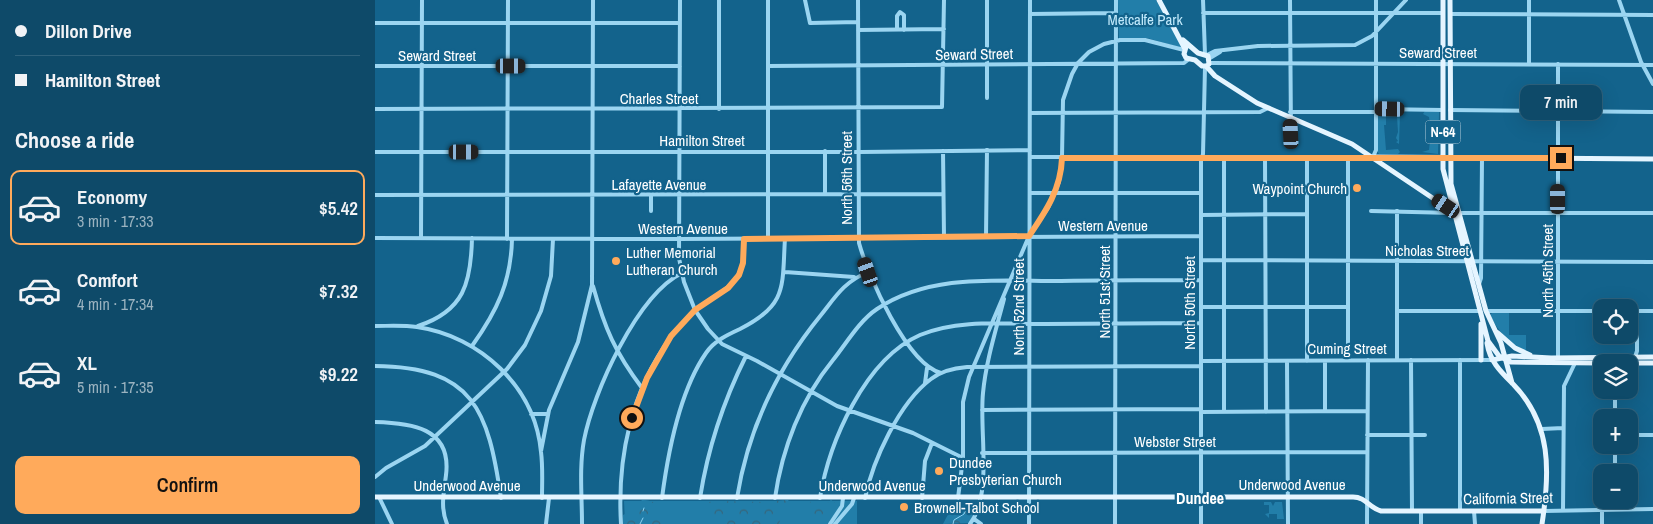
<!DOCTYPE html>
<html lang="en">
<head>
<meta charset="utf-8">
<style>
  :root { --surface:#0e4a69; --page:#17516f; --text:#f1f3f6; --muted:#9bb3c0; --line:#2e627d; --accent:#ffaa5b }
  body { margin:0; font-family:"Archivo Narrow",sans-serif; background:var(--page); color:var(--text); height:100vh; display:flex; flex-direction:column; font-size:19px; white-space:nowrap }
  * { box-sizing:border-box; margin:0 }
  p { font-size:16px; color:var(--muted) }
  .icon { flex:none; width:28px; height:28px; fill:none; stroke:currentColor; stroke-width:2; stroke-linecap:round; stroke-linejoin:round }
  .map { position:relative; flex:1; overflow:hidden }
  .details { display:flex; flex-direction:column; background:var(--surface); width:375px }
  .details>* { flex:none }
  .top-card { display:grid; align-content:center; height:110px; padding:0 15px; background:var(--surface) }
  .controls { position:absolute; left:1218px; top:299px; display:grid; gap:10px }
  .controls a { display:grid; place-items:center; width:45px; height:45px; border-radius:10px; background:var(--surface); box-shadow:0 5px 20px #0002,0 0 0 1px var(--line); font-size:25px }
  .end { position:absolute; width:22px; height:22px; margin:-11px; border:6px solid #ffaa5b; background:#111; box-shadow:0 0 0 2px #111 }
  .from { border-radius:50% }
  .bubble { position:absolute; height:35px; border-radius:10px; background:var(--surface); box-shadow:0 5px 20px #0002,0 0 0 1px var(--line); font-size:16px; font-weight:600; line-height:35px; text-align:center }
  .car { position:absolute; width:15px; height:30px; margin:-15px -8px; border-radius:6px; box-shadow:0 0 4px 1px #0007; background:linear-gradient(#222 24%,#8ab4d8 0 40%,#222 0 76%,#8ab4d8 0 86%,#222 0) }
  .top-card b { display:flex; align-items:center; gap:18px; height:48px; font-size:19px }
  .top-card b+b { border-top:1px solid var(--line) }
  .top-card i { width:12px; height:12px; background:var(--text) }
  ul { padding:0; list-style:none }
  li { display:flex; align-items:center; gap:15px; height:75px; margin:0 10px 8px; padding:0 5px; border:2px solid transparent; border-radius:10px }
  li div { flex:1 }
  li b { display:block; font-size:19px }
  li em { font-style:normal; font-weight:600 }
  li.selected { border-color:var(--accent) }
  li>.icon { width:45px; height:45px; stroke-width:1.5 }
  h2 { padding:0 15px; font-size:22px; line-height:60px }
  .action { display:flex; gap:10px; margin-top:auto; padding:10px 15px }
  .action a { flex:1; height:58px; border-radius:10px; background:var(--accent); color:#111; font-size:20px; font-weight:600; line-height:58px; text-align:center }
  main { display:flex; flex:1; min-height:0 }
  .map>svg:first-child { display:block }
  .green { fill:#227ea9 }
  .forest { fill:url(#forest-crowns) }
  .lines { fill:none; stroke-linecap:round; stroke-linejoin:round }
  .stream { stroke:#8dd4f4; stroke-width:1 }
  .minor { stroke:#9bd5f1; stroke-width:4 }
  .major { stroke:#e5f5ff; stroke-width:5 }
  .route { stroke:#ffaa5b; stroke-width:6 }
  .poi-dot { fill:#ffaa5b; stroke:#13638c; stroke-width:2 }
  .labels { text-anchor:middle; dominant-baseline:central; stroke-width:4.5; stroke-linejoin:round; paint-order:stroke }
  .shield { fill:#13638c; stroke:#b8d0dc; stroke-width:1 }
  .shield-label { font-size:14px; font-weight:bold; fill:#fff }
  .park-label { font-size:15px; fill:#c2eafc; stroke:#13638c }
  .street-label { font-size:15px; fill:#fff; stroke:#13638c }
  .poi-label { font-size:15px; fill:#fff; stroke:#13638c; text-anchor:start }
  .neighbourhood-label { font-size:16px; font-weight:bold; fill:#fff; stroke:#13638c }
</style>
</head>
<body>
<main>
<section class="details">
<div class="top-card">
<b><i class="from"></i>Dillon Drive</b>
<b><i></i>Hamilton Street</b>
</div>
<h2>Choose a ride</h2>
<ul>
<li class="selected"><svg class="icon" aria-label="car" viewBox="0 0 24 24"><path d="M5 17H2v-5l4-1 3-4h7l3 4 3 1v5h-3M9 17h6M6 11h13"/><circle cx="7" cy="17" r="2"/><circle cx="17" cy="17" r="2"/></svg><div><b>Economy</b><p>3 min · 17:33</p></div><em>$5.42</em></li>
<li><svg class="icon" aria-label="car" viewBox="0 0 24 24"><path d="M5 17H2v-5l4-1 3-4h7l3 4 3 1v5h-3M9 17h6M6 11h13"/><circle cx="7" cy="17" r="2"/><circle cx="17" cy="17" r="2"/></svg><div><b>Comfort</b><p>4 min · 17:34</p></div><em>$7.32</em></li>
<li><svg class="icon" aria-label="car" viewBox="0 0 24 24"><path d="M5 17H2v-5l4-1 3-4h7l3 4 3 1v5h-3M9 17h6M6 11h13"/><circle cx="7" cy="17" r="2"/><circle cx="17" cy="17" r="2"/></svg><div><b>XL</b><p>5 min · 17:35</p></div><em>$9.22</em></li>
</ul>
<div class="action"><a>Confirm</a></div>
</section>
<div class="map">
<svg width="1278" height="524" viewBox="0 0 1278 524">
  <defs>
    <pattern id="forest-crowns" width="20" height="18" patternUnits="userSpaceOnUse" patternTransform="scale(1.25)"><rect width="20" height="18" fill="#227ea9"/><path d="M2 6a3 3 0 1 1 6 0M12 15a3 3 0 1 1 6 0" fill="none" stroke="#37657a"/></pattern>
  </defs>
  <rect width="100%" height="100%" fill="#13638c"/>
  <path class="green" d="M 743,0 L 781,0 L 807,44 L 807,48 L 772,38 L 744,38 Z
    M 1003,111 L 1023,111 L 1025,114 L 1024,144 L 1021,142 L 1023,141 L 1021,138 L 1023,132 L 1022,117 L 1011,117 L 1011,125 L 1009,125 L 1011,150 L 1023,149 L 1025,152 L 1023,154 L 1004,154 L 1002,151 Z
    M 1050,111 L 1064,112 L 1064,114 L 1063,154 L 1047,152 L 1054,150 L 1055,141 L 1058,140 L 1057,126 L 1055,126 L 1054,117 L 1048,114 Z
    M 1117,313 L 1134,313 L 1134,335 L 1151,335 L 1151,352 C 1135,344 1123,332 1115,315 Z
    M 249,501 L 482,501 L 482,524 L 250,524 Z
    M 889,502 L 896,502 L 898,506 L 900,502 L 907,502 L 909,519 L 902,519 L 902,514 L 894,514 L 894,518 L 890,514 L 894,513 L 894,505 L 889,505 Z"/>
  <path class="forest" d="M 267,500 C 283,500 287,509 287,524 L 248,524 L 248,515 L 258,510 Z
    M 413,500 L 416,504 L 407,514 L 404,524 L 350,524 L 346,514 L 340,521 L 333,515 L 333,509 L 325,508 L 329,503 L 339,501 L 391,502 Z
    M 456,500 L 460,503 C 459,509 451,520 446,521 L 436,510 L 434,504 L 436,501 L 441,501 L 447,508 Z
    M 578,505 L 588,505 L 600,511 L 594,523 L 568,524 Z"/>
  <g class="lines">
    <path class="stream" d="M 268,511 L 269,508
      M 265,524 L 268,518
      M 578,524 L 579,520 L 589,514 L 592,508"/>
    <path class="minor" d="M 305,0 L 304,258 L 309,282 L 320,310 L 333,329 L 347,344 L 382,361 L 462,406 L 538,433 L 588,458
      M 430,0 L 435,23 L 483,22
      M 483,0 L 484,243 C 493,276 532,364 566,373
      M 828,0 L 830,54
      M 915,0 L 916,135
      M 1244,0 L 1266,62 L 1278,84
      M 828,13 L 1068,13
      M 655,14 L 741,13
      M 1075,14 L 1278,15
      M 0,23 L 305,23
      M 483,30 L 569,29
      M 522,30 L 522,16 L 525,12 L 529,15 L 529,30
      M 832,55 L 840,51 L 883,46 L 980,45 L 997,36 L 1031,0
      M 835,58 L 845,52
      M 835,63 L 1278,65
      M 1154,64 L 1154,0
      M 0,66 L 305,66
      M 393,66 L 809,63 L 814,59
      M 612,98 L 612,0
      M 0,109 L 567,107 L 569,0
      M 344,109 L 344,0
      M 1001,109 L 1068,110
      M 1075,110 L 1278,112
      M 915,112 L 1001,112
      M 655,113 L 885,112 L 893,108
      M 568,151 L 569,237
      M 0,152 L 486,152 L 655,150
      M 655,157 L 998,157 L 1001,150 L 1001,0
      M 890,157 L 891,412
      M 932,157 L 932,361
      M 655,193 L 826,193
      M 450,194 L 450,151
      M 0,195 L 568,194
      M 276,195 L 276,211
      M 996,211 L 1078,213
      M 1022,211 L 1022,360
      M 1083,213 L 1278,213
      M 826,215 L 932,214
      M 611,237 L 612,150
      M 0,238 L 304,239 L 826,236
      M 46,238 L 47,0
      M 132,239 L 133,0
      M 393,239 L 393,0
      M 826,260 L 1278,262
      M 410,272 L 479,277
      M 1104,284 L 1106,278 L 1107,158
      M 218,286 C 230,329 240,352 267,388
      M 826,307 L 973,307
      M 1022,311 L 1104,311
      M 1111,311 L 1226,311
      M 1254,311 L 1278,311
      M 0,326 C 14,326 28,325 42,327 C 105,336 160,387 166,452 C 168,467 167,483 167,498
      M 43,326 C 89,311 96,283 97,238
      M 97,346 C 122,311 136,282 137,239
      M 1183,358 L 1183,64
      M 973,360 L 973,157
      M 1036,360 L 1037,511
      M 1085,360 L 1085,511
      M 826,361 L 1118,360
      M 912,361 L 913,524
      M 1258,363 L 1262,351 L 1262,311
      M 0,366 C 99,367 113,410 126,498
      M 550,383 L 552,368
      M 1240,390 L 1240,418
      M 607,410 L 826,409
      M 950,411 L 950,361
      M 826,412 L 992,411
      M 849,412 L 849,158
      M 156,414 L 173,414
      M 0,422 C 35,423 77,427 71,475 C 69,492 65,507 72,524
      M 1167,429 L 1188,428
      M 992,435 L 1050,435
      M 1254,435 L 1278,435
      M 166,451 L 174,410 L 203,342 L 217,285 L 218,0
      M 607,453 L 992,452
      M 1240,472 L 1240,445
      M 0,477 L 11,468 L 50,446 L 132,369 L 150,345 L 166,311 L 176,276 L 178,239
      M 4,497 L 17,524
      M 287,498 C 293,452 304,392 331,353 C 339,341 352,335 365,329 C 413,305 407,286 410,238
      M 325,498 C 333,447 348,402 371,356
      M 362,498 C 373,429 401,370 446,315 C 461,296 469,282 493,272
      M 400,498 C 407,449 426,399 458,360 C 471,344 484,321 502,309 C 555,273 625,281 686,281 C 732,280 779,280 826,280
      M 445,498 C 454,442 490,359 545,335 C 583,319 629,324 670,324 C 722,324 774,323 826,323
      M 490,498 C 498,460 524,403 556,379 C 566,371 580,368 592,367 L 826,366
      M 547,498 L 550,461 L 557,443
      M 583,498 L 588,458 L 588,402 L 594,377 L 654,236 L 673,208 L 684,182 L 687,157 L 688,100 L 697,74 L 703,63 L 714,52 L 729,44 L 745,40 L 770,40 L 809,50
      M 1227,509 L 1227,524
      M 1240,509 L 1240,500
      M 1188,510 L 1189,386 L 1200,363
      M 1099,511 L 1100,524
      M 1169,511 L 1278,509
      M 599,519 L 606,524
      M 171,524 L 174,498
      M 207,524 C 207,496 204,468 209,440 C 218,393 262,295 307,273
      M 246,524 C 242,458 256,391 296,337 C 304,327 312,317 322,309 C 337,296 359,289 366,269 C 370,260 369,249 369,239
      M 455,524 L 467,506 L 468,498
      M 460,524 L 477,504 L 479,498
      M 595,524 C 618,493 604,432 608,393 C 611,361 621,330 629,299
      M 654,524 L 655,0
      M 740,524 L 741,0
      M 826,524 L 826,161 L 828,154 L 830,67
      M 992,524 L 993,360
      M 1046,524 L 1046,511"/>
    <path class="major" d="M 784,0 L 810,49
      M 1068,0 L 1068,169 L 1113,341 L 1124,356 L 1136,362 L 1226,363
      M 1075,0 L 1076,184 L 1111,311 L 1126,343 L 1137,383
      M 808,40 L 823,53 L 833,56 L 834,64
      M 811,47 L 809,54 L 811,58 L 820,60 L 827,66 L 832,66
      M 831,66 L 840,76 L 882,103 L 977,144 L 1071,207 L 1077,208
      M 999,157 L 1278,159
      M 1123,333 L 1140,348 L 1155,355
      M 1112,343 C 1115,362 1126,372 1138,384 C 1177,424 1175,472 1167,524
      M 1106,360 L 1106,324
      M 1117,360 L 1137,356 L 1176,358 L 1278,357
      M 1254,363 L 1278,363
      M 0,497 L 978,497 C 991,497 994,508 1006,511 L 1169,511"/>
  </g>
  <g class="lines">
    <path class="route" d="M 257,418 L 272,378 L 296,336 L 320,310 L 353,288 L 364,275 L 368,263 L 369,239 L 654,236 C 671,211 686,189 687,158 L 1186,158"/>
  </g>
  <g class="poi-dot">
    <circle cx="982" cy="188" r="5"/>
    <circle cx="241" cy="261" r="5"/>
    <circle cx="564" cy="471" r="5"/>
    <circle cx="529" cy="507" r="5"/>
  </g>
  <g class="labels">
    <rect class="shield" x="1050.5" y="120.5" width="35" height="23" rx="4"/>
    <g class="shield-label">
      <text x="1068" y="132">N-64</text>
    </g>
    <g class="park-label">
      <text x="770" y="19">Metcalfe Park</text>
    </g>
    <g class="street-label">
      <text x="1063" y="52">Seward Street</text>
      <text transform="translate(599 54) rotate(-1)">Seward Street</text>
      <text x="62" y="55">Seward Street</text>
      <text x="284" y="98">Charles Street</text>
      <text x="327" y="140">Hamilton Street</text>
      <text transform="translate(471 178) rotate(-90)">North 56th Street</text>
      <text x="284" y="184">Lafayette Avenue</text>
      <text x="728" y="225">Western Avenue</text>
      <text x="308" y="228">Western Avenue</text>
      <text x="1052" y="250">Nicholas Street</text>
      <text transform="translate(1172 271) rotate(-90)">North 45th Street</text>
      <text transform="translate(729 292) rotate(-90)">North 51st Street</text>
      <text transform="translate(814 303) rotate(-90)">North 50th Street</text>
      <text transform="translate(643 307) rotate(-90)">North 52nd Street</text>
      <text x="972" y="348">Cuming Street</text>
      <text x="800" y="441">Webster Street</text>
      <text x="917" y="484">Underwood Avenue</text>
      <text x="92" y="485">Underwood Avenue</text>
      <text x="497" y="485">Underwood Avenue</text>
      <text transform="translate(1133 498) rotate(-1)">California Street</text>
    </g>
    <g class="poi-label">
      <text x="972" y="188" text-anchor="end">Waypoint Church</text>
      <text x="251" y="252">Luther Memorial<tspan x="251" dy="17">Lutheran Church</tspan></text>
      <text x="574" y="462">Dundee<tspan x="574" dy="17">Presbyterian Church</tspan></text>
      <text x="539" y="507">Brownell-Talbot School</text>
    </g>
    <g class="neighbourhood-label">
      <text x="825" y="498">Dundee</text>
    </g>
  </g>
</svg>
<div class="controls">
<a><svg class="icon" aria-label="locate" viewBox="0 0 24 24"><circle cx="12" cy="12" r="6"/><path d="M12 2v4M12 18v4M2 12h4M18 12h4"/></svg></a>
<a><svg class="icon" aria-label="layers" viewBox="0 0 24 24"><path d="M12 4l9 5-9 5-9-5zM3 14l9 5 9-5"/></svg></a>
<a>+</a>
<a>−</a>
</div>
<i class="end from" style="left:257px;top:418px"></i>
<i class="end" style="left:1186px;top:158px"></i>
<div class="bubble" style="left:1145px;top:85px;width:82px">7 min</div>
<i class="car" style="left:136px;top:66px;rotate:90deg"></i>
<i class="car" style="left:1015px;top:109px;rotate:271deg"></i>
<i class="car" style="left:916px;top:134px;rotate:357deg"></i>
<i class="car" style="left:89px;top:152px;rotate:90deg"></i>
<i class="car" style="left:1183px;top:199px;rotate:0deg"></i>
<i class="car" style="left:1071px;top:206px;rotate:304deg"></i>
<i class="car" style="left:493px;top:272px;rotate:341deg"></i>
</div>
</main>
</body>
</html>
